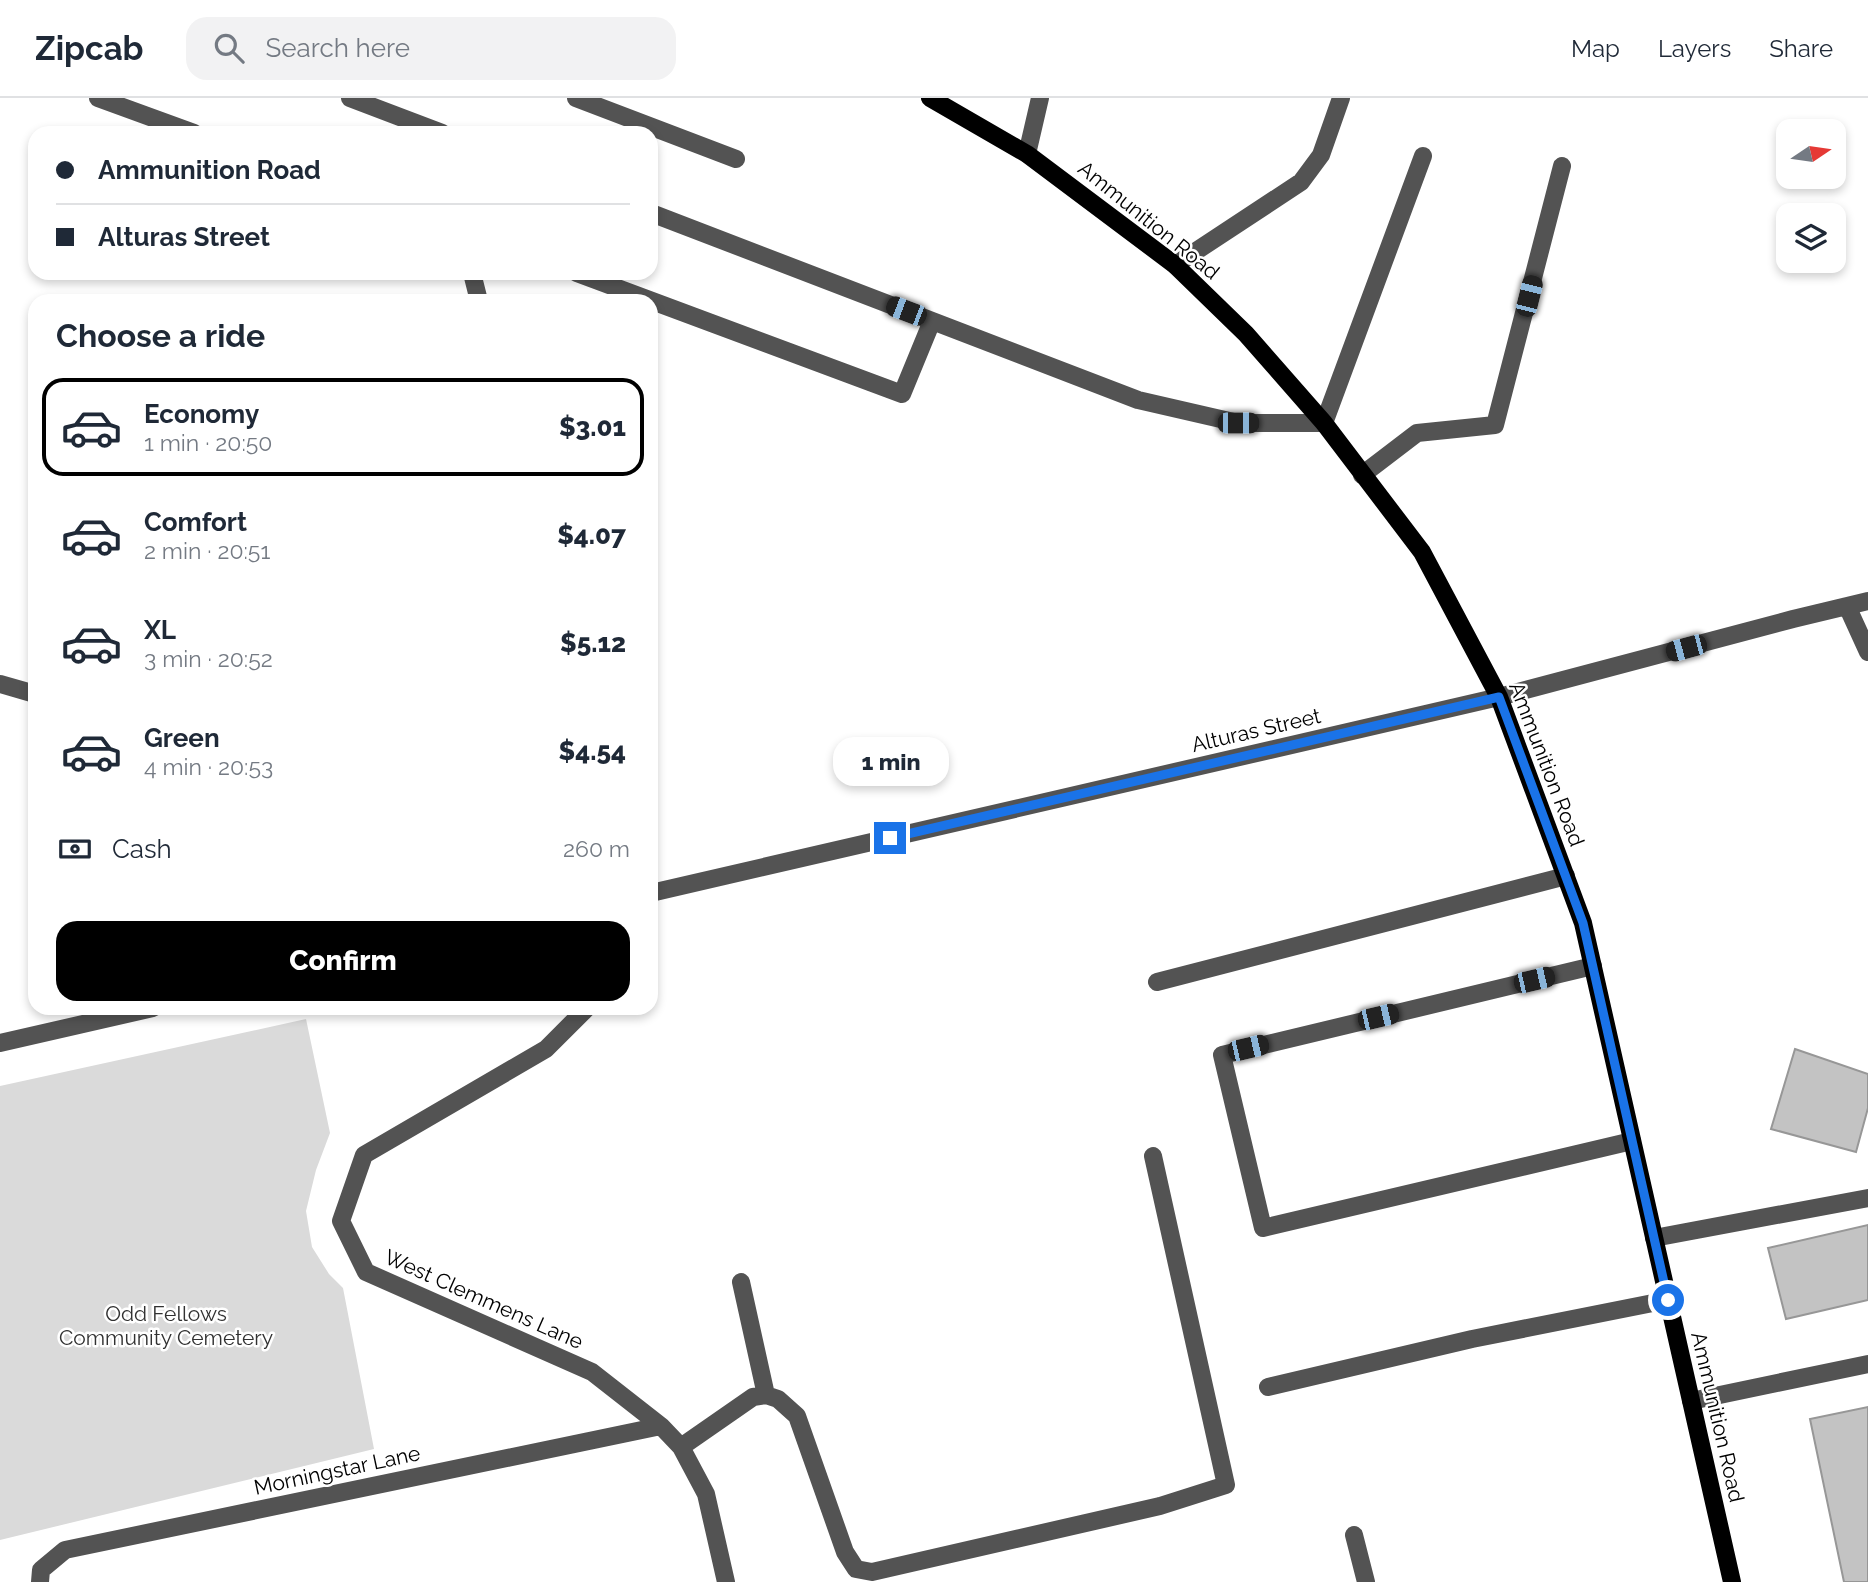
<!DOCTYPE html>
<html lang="en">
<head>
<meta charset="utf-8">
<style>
  :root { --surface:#fff; --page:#f2f2f3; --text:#1f2937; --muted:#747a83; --line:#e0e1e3; --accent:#000 }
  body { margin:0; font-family:Raleway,sans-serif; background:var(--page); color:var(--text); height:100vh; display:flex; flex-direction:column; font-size:26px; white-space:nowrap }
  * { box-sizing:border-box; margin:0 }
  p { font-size:23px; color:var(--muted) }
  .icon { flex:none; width:38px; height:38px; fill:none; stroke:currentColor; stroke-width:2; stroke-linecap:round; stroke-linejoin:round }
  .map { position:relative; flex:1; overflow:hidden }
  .sheet { position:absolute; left:28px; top:196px; width:630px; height:721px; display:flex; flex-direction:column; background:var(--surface); border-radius:21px; box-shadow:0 4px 10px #0003 }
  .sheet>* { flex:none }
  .hud { position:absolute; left:28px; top:28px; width:630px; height:154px; border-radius:21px; box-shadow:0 4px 10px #0003; display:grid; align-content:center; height:154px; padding:0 28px; background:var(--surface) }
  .needle { width:46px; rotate:77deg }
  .buttons { position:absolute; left:1776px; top:21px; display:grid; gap:14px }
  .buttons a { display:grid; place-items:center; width:70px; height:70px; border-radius:14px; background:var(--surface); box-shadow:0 4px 10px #0003; font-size:35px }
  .end { position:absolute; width:32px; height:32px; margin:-16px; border:9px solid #1a73e8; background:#fff; box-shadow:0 0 0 4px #fff }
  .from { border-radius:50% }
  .bubble { position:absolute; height:49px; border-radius:21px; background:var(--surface); box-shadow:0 4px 10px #0003; font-size:23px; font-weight:800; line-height:49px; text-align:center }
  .car { position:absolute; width:21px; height:42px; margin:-21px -10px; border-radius:9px; box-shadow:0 0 5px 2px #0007; background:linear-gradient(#222 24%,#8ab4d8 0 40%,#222 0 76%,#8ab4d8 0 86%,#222 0) }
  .hud b { display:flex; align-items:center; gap:24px; height:66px; font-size:26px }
  .hud b+b { border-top:2px solid var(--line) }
  .hud i { width:18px; height:18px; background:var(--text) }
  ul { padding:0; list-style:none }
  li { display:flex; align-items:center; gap:21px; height:98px; margin:0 14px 10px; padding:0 14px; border:4px solid transparent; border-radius:21px }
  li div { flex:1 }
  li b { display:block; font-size:26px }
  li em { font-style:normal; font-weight:800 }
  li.current { border-color:var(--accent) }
  li>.icon { width:63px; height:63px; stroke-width:1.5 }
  h2 { padding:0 28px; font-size:32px; line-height:84px }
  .pay { display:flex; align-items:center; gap:18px; height:77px; padding:0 28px; font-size:26px }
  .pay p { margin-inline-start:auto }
  .button { display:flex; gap:14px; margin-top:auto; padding:14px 28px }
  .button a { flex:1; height:80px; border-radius:21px; background:var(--accent); color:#fff; font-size:28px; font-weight:800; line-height:80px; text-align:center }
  header { display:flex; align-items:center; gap:42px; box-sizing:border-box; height:98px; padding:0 35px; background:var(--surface); border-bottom:2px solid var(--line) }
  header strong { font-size:33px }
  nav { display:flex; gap:38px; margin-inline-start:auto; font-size:24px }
  .search { width:490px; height:63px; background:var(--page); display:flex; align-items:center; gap:18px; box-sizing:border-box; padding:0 24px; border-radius:21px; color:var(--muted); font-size:26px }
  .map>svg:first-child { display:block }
  .green { fill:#dadada }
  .building { fill:#c3c3c3; stroke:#979797; stroke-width:2 }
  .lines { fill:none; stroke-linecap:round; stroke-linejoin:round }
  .minor { stroke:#535353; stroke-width:18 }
  .major { stroke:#000; stroke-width:18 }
  .route { stroke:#1a73e8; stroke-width:9 }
  .labels { text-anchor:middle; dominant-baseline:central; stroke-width:5; stroke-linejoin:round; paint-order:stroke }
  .street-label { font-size:21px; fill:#000; stroke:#fff }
  .park-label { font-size:21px; fill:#313131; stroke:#fff }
</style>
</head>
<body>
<header>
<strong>Zipcab</strong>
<div class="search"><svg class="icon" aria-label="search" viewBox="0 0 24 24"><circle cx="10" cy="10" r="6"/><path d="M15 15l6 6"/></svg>Search here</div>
<nav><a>Map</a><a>Layers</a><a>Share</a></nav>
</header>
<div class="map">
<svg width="1868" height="1484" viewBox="0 0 1868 1484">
  <rect width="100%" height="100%" fill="#fff"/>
  <path class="green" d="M 306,921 L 330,1035 L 316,1072 L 306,1113 L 312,1149 L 329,1176 L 343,1190 L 374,1351 L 0,1442 L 0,988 Z"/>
  <path class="building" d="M 1795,951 L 1868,976 L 1868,1010 L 1856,1054 L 1771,1031 Z
    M 1868,1127 L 1868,1202 L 1786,1221 L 1768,1150 Z
    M 1868,1309 L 1868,1484 L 1844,1484 L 1810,1321 Z"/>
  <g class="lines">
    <path class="minor" d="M 98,0 L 194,35
      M 350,0 L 442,35
      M 576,0 L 736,61
      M 1027,56 L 1040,0
      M 651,115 L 1138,302 L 1238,325 L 1324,325 L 1423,58
      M 1175,167 L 1301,84 L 1321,57 L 1341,0
      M 472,175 L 479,203
      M 577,175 L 902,296 L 932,223
      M 1362,377 L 1417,335 L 1495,327 L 1562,68
      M 1847,508 L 1868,554
      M 0,586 L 35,596
      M 651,795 L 1499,599 L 1793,521 L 1868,503
      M 1593,868 L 1222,957 L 1263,1130 L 1632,1043
      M 1157,884 L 1566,778
      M 587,910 L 546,951 L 364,1057 L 341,1123 L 366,1174 L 592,1274 L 661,1328 L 681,1349 L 706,1396 L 726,1484
      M 0,945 L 153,910
      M 1654,1140 L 1868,1100
      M 741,1184 L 766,1297
      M 1268,1289 L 1472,1241 L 1668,1202
      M 1691,1303 L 1868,1266
      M 681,1349 L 753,1299 L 766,1297 L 778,1301 L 797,1318 L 845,1454 L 856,1471 L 872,1474 L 1160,1408 L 1226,1387 L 1153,1058
      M 1354,1437 L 1366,1484
      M 40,1484 L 41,1472 L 65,1452 L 661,1328"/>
    <path class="major" d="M 930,0 L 1027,56 L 1175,167 L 1246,236 L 1324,325 L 1422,454 L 1499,599 L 1583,825 L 1732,1484"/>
  </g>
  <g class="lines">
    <path class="route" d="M 890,740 L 1499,599 L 1583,825 L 1668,1202"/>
  </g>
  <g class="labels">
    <g class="street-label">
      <text transform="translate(1149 122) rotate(39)">Ammunition Road</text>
      <text transform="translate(1256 632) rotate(-13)">Alturas Street</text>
      <text transform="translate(1547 666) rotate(69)">Ammunition Road</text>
      <text transform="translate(484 1201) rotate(24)">West Clemmens Lane</text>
      <text transform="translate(1718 1319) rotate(77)">Ammunition Road</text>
      <text transform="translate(337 1372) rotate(-12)">Morningstar Lane</text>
    </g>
    <g class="park-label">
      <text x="166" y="1215">Odd Fellows<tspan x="166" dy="24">Community Cemetery</tspan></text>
    </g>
  </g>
</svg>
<div class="buttons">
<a><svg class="needle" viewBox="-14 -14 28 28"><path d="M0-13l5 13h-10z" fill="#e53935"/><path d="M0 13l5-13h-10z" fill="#747a83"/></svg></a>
<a><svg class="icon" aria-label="layers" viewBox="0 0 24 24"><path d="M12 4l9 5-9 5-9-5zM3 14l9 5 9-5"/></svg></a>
</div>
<i class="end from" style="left:1668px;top:1202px"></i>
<i class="end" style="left:890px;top:740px"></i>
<div class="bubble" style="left:833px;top:639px;width:116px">1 min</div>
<i class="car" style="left:1529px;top:198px;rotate:14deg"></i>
<i class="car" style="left:906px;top:213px;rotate:291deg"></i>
<i class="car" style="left:1238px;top:325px;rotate:90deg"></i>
<i class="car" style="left:1686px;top:550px;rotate:255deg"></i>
<i class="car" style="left:1534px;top:882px;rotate:77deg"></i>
<i class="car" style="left:1378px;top:919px;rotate:77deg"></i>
<i class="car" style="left:1248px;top:950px;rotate:77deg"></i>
<div class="hud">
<b><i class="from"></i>Ammunition Road</b>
<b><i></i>Alturas Street</b>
</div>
<section class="sheet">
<h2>Choose a ride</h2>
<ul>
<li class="current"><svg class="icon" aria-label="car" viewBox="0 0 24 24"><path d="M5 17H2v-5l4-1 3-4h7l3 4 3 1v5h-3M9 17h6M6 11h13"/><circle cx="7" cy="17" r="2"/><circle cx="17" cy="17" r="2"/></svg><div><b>Economy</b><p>1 min · 20:50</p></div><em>$3.01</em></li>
<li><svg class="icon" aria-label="car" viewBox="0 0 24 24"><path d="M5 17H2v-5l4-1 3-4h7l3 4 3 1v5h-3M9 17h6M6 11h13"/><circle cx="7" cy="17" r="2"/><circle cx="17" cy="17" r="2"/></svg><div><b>Comfort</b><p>2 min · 20:51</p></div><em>$4.07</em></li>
<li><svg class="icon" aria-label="car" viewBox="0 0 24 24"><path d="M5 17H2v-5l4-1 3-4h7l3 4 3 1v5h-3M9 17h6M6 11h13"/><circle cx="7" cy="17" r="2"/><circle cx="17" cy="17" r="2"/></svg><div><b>XL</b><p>3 min · 20:52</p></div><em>$5.12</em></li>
<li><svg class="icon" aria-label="car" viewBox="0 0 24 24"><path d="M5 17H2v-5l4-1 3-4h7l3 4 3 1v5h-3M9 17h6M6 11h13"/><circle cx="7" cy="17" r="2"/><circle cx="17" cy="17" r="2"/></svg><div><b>Green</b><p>4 min · 20:53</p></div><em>$4.54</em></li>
</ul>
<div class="pay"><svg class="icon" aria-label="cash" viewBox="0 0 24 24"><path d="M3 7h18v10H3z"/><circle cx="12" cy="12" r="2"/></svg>Cash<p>260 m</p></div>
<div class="button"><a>Confirm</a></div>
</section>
</div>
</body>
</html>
